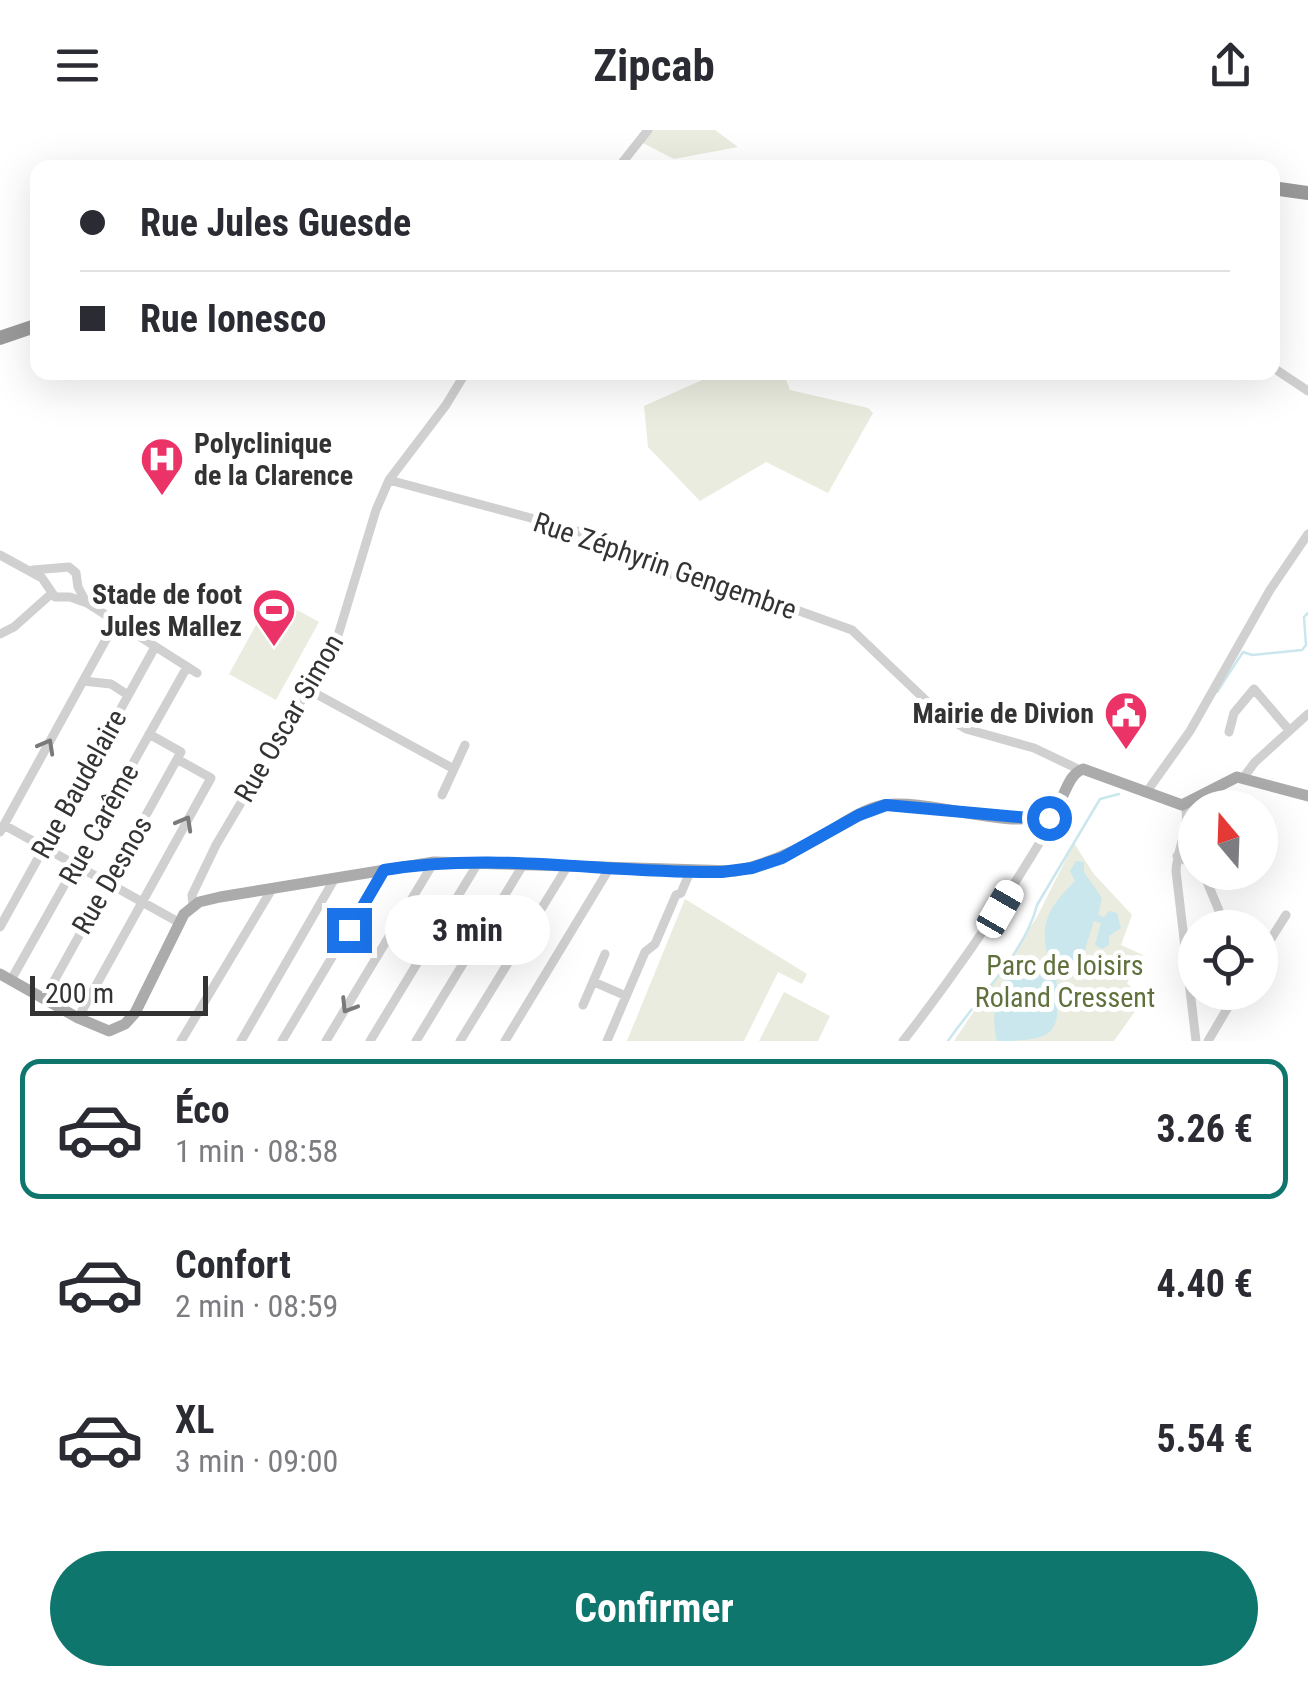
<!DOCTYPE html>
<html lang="fr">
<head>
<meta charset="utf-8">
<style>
  :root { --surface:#fff; --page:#f2f2f3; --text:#2b2b33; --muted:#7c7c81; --line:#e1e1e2; --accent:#0f766e }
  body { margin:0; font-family:"Roboto Condensed",sans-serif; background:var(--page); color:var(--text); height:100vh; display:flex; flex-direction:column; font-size:38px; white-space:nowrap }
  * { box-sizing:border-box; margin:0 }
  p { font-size:32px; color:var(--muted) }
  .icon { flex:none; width:55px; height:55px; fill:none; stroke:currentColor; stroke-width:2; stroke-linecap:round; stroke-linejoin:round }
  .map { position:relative; height:911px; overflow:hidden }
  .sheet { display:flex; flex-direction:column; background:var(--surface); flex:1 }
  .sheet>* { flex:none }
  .top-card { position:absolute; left:30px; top:30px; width:1250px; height:220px; border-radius:20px; box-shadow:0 10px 40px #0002; display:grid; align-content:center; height:220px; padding:0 50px; background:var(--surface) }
  .needle { width:65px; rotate:341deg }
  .controls { position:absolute; left:1178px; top:660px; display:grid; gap:20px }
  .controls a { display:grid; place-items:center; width:100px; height:100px; border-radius:50%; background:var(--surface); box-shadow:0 10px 40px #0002; font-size:50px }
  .scale { position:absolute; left:30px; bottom:25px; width:178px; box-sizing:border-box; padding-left:10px; border:5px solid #333; border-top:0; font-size:28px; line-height:35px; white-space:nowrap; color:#333; -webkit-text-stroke:8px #fff; paint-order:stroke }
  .end { position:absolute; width:45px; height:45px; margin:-22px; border:12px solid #1a73e8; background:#fff; box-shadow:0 0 0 5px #fff }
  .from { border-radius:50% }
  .bubble { position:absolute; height:70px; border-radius:35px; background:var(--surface); box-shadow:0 10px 40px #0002; font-size:32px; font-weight:700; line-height:70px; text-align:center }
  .car { position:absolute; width:30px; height:60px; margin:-30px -15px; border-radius:12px; box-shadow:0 0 8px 2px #0007; background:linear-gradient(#fff 24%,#345 0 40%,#fff 0 76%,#345 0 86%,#fff 0) }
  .top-card b { display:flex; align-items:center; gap:35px; height:95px; font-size:38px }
  .top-card b+b { border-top:2px solid var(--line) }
  .top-card i { width:25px; height:25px; background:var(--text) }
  ul { padding:18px 0 0; list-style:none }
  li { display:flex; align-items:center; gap:30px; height:140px; margin:0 20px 15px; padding:0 30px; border:5px solid transparent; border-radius:20px }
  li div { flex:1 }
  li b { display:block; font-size:38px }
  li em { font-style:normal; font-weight:700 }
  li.active { border-color:var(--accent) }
  li>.icon { width:90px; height:90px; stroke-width:1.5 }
  .cta { display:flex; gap:20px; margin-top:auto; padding:20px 50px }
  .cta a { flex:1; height:115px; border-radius:60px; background:var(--accent); color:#fff; font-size:40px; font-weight:700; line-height:115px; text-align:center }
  header { display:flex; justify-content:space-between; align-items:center; height:130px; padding:0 50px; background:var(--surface); font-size:45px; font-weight:700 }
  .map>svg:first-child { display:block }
  .green { fill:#e9ecde }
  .water { fill:#cae7ed }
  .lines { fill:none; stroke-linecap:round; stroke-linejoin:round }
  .stream { stroke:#cae7ed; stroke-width:2.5 }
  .minor { stroke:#d0d0d0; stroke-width:9 }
  .major { stroke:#ababab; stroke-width:11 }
  .highway { stroke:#9a9a9a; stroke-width:14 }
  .oneway { stroke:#7a7a7a }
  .route { stroke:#1a73e8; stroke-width:12 }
  .labels { text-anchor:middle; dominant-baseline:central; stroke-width:10; stroke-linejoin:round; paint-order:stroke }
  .poi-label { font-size:28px; font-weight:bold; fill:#333; stroke:#fff; text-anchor:end }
  .street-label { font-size:28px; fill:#333; stroke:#fff }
  .park-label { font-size:28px; fill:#61713d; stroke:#fff }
</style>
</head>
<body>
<header><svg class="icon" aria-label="menu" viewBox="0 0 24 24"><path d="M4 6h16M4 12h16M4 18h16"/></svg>Zipcab<svg class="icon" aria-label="share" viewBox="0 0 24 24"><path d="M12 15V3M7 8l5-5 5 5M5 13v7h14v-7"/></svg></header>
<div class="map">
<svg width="1308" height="911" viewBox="0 0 1308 911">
  <rect width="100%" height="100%" fill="#fff"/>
  <path class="green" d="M 648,0 L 715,0 L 738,17 L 674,29 L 639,11 Z
    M 783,242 L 790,260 L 868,278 L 873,283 L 828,363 L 766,332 L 700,371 L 648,317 L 644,276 L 718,243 Z
    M 272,466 L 319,492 L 276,570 L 229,544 Z
    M 1074,713 L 1093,743 L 1132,785 L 1121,815 L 1143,825 L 1127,853 L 1143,870 L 1114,911 L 954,911 L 1037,787 Z
    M 685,769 L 807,844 L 802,854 L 778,842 L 744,911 L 627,911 Z
    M 784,862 L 830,886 L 818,911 L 759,911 Z"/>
  <path class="water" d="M 1076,731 L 1084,732 L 1084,742 L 1102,768 L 1098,785 L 1104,787 L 1109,781 L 1117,783 L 1121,798 L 1109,806 L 1109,815 L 1102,819 L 1095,815 L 1101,793 L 1094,791 L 1080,835 L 1059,838 L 1056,842 C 1060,901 1062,911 997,911 C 991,890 994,847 1020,840 C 1032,837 1037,841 1050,834 C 1038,795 1047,779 1075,751 L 1070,741 Z"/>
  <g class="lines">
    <path class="stream" d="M 1217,562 L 1243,522 L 1252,525 L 1302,520 L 1306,515 L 1304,487 L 1308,483
      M 948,911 C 975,871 1026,822 1037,775 L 1100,669 L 1119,664"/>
    <path class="minor" d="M 618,38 L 648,0
      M 1272,237 L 1308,261
      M 389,350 L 568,398 L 617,415 L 670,444 L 766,469 L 852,500 L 938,582 L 966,599 L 1034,618 L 1078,639
      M 0,425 L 42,448 L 55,467 L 70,467 L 87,473 L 197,543
      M 33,440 L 69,437 L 76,443 L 78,457 L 86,472
      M 0,504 L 14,497 L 51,464
      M 83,551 L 115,493
      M 309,560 L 454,639
      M 1229,602 L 1234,583 L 1254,559 L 1289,600
      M 1243,648 L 1255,632 L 1308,584
      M 1148,660 L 1190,601 L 1270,460 L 1308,404
      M 442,665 L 465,615
      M 1185,674 C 1191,697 1177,717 1176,741 L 1196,911
      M 4,695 L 180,793
      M 0,702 L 83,551 L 111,554 L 128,565
      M 1177,726 L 1195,735
      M 1203,742 L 1222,788 L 1236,798
      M 193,776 L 192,765 L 216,715 L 336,512 L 376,380 L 389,350 L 446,275 L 466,242
      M 0,797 L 155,517
      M 1260,826 L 1286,785
      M 11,850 L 187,537
      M 594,852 L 626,866
      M 44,869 L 181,622 L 149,604
      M 583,875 L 605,824
      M 78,888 L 211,648 L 177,629
      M 181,911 L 272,759
      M 241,911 L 335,748
      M 282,911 L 384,740
      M 326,911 L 434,732
      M 370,911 L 478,733
      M 416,911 L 523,735
      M 460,911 L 567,737
      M 505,911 L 609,739
      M 607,911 L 645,822 L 655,814 L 676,765 L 681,763 L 690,742
      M 903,911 C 957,842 1004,773 1049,697 L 1047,684
      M 1208,911 L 1237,862"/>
    <path class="major" d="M 0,844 L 78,888 L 109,901 L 125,894 L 135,883 L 184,784 L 199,772 L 220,767 L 434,732 L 736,741 C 768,734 794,722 822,706 C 841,695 862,679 884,675 C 928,668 1006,700 1045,685 C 1067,676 1063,647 1083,639 L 1182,675 L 1237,647 L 1308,666"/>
    <path class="highway" d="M 892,38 L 1051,38
      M 1272,58 L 1308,63
      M 0,208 L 38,195"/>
  </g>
  <defs><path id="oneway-chevron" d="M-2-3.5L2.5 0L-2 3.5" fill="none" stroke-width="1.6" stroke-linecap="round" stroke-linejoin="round" transform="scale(2.5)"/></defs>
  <g class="oneway">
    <use href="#oneway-chevron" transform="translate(47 616) rotate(-61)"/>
    <use href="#oneway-chevron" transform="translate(185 693) rotate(-61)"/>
    <use href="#oneway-chevron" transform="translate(348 876) rotate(122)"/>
  </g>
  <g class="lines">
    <path class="route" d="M 349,800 L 384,740 C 495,721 609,744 722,742 L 752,738 L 782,728 L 859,685 L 886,675 L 1029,688 L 1047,684 L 1049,688"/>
  </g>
  <defs>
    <g id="hospital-pin" transform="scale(2.25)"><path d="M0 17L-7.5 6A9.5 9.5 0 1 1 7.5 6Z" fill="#ec3368" stroke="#fff"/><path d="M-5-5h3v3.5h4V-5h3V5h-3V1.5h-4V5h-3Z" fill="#fff"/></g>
    <g id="stadium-pin" transform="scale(2.25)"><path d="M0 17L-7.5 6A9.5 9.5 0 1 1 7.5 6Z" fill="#ec3368" stroke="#fff"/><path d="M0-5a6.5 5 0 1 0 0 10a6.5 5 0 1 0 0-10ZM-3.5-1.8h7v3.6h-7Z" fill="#fff"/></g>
    <g id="civic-pin" transform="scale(2.25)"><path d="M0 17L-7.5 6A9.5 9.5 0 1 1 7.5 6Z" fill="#ec3368" stroke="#fff"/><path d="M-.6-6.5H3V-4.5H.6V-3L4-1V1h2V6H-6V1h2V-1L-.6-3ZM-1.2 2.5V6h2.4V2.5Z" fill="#fff"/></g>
  </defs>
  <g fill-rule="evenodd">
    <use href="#hospital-pin" x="162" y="329"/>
    <use href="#stadium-pin" x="274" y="480"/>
    <use href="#civic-pin" x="1126" y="583"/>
  </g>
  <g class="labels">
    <g class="poi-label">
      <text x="194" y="313" text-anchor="start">Polyclinique<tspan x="194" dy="32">de la Clarence</tspan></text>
      <text x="242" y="464">Stade de foot<tspan x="242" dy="32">Jules Mallez</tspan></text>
      <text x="1094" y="583">Mairie de Divion</text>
    </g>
    <g class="street-label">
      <text transform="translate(665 436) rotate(19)">Rue Zéphyrin Gengembre</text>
      <text transform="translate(289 588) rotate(-60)">Rue Oscar Simon</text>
      <text transform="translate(79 654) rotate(-61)">Rue Baudelaire</text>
      <text transform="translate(99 694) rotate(-61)">Rue Carême</text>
      <text transform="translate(112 745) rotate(-60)">Rue Desnos</text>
    </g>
    <g class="park-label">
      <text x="1065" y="835">Parc de loisirs<tspan x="1065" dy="32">Roland Cressent</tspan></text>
    </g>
  </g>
</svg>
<div class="controls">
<a><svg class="needle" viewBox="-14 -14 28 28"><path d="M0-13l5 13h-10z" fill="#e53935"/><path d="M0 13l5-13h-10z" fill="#7c7c81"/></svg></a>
<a><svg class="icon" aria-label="locate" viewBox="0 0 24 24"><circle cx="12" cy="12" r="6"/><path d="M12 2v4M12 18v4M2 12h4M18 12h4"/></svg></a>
</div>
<div class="scale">200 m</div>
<i class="end from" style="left:1049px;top:688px"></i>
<i class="end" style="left:349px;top:800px"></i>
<div class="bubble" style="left:385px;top:765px;width:165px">3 min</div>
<i class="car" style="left:1000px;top:779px;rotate:30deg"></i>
<div class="top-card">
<b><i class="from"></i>Rue Jules Guesde</b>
<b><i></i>Rue Ionesco</b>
</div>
</div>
<section class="sheet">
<ul>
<li class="active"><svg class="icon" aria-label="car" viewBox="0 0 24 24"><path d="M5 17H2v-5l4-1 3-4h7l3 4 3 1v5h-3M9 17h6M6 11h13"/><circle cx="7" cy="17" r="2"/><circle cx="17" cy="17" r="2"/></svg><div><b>Éco</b><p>1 min · 08:58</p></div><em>3.26 €</em></li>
<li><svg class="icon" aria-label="car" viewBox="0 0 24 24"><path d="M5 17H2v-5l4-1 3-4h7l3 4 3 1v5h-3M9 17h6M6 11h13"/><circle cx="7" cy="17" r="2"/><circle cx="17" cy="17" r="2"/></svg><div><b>Confort</b><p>2 min · 08:59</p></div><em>4.40 €</em></li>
<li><svg class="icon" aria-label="car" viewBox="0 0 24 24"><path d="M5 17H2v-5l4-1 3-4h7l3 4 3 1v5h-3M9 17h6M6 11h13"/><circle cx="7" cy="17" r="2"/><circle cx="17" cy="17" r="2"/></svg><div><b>XL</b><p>3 min · 09:00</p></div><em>5.54 €</em></li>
</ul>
<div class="cta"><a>Confirmer</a></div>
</section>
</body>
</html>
